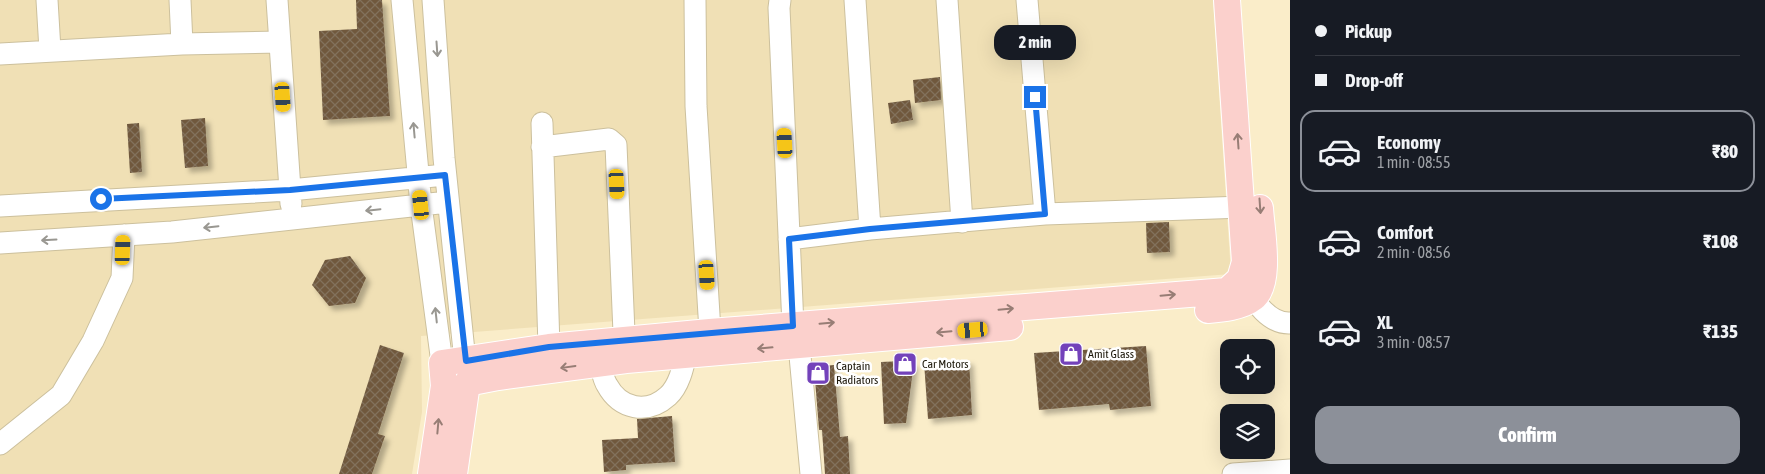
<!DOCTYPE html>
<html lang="en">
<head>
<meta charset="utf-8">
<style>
  :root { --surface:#171b24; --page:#242831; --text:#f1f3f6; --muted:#9ea1a6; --line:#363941; --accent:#8c9099 }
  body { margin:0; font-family:"Asap Condensed",sans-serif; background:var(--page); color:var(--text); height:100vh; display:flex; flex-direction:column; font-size:19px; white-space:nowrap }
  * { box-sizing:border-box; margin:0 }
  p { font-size:16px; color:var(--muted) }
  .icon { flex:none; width:28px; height:28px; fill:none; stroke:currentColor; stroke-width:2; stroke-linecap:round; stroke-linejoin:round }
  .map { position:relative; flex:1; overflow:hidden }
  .sheet { display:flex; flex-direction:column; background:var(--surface); width:475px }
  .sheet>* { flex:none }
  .hud { display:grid; align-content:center; height:110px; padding:0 25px; background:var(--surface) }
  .buttons { position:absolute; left:1220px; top:339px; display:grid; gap:10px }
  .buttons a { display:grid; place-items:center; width:55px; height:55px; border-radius:10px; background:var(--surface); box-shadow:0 5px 20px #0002; font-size:25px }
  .end { position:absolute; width:22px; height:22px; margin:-11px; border:6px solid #1a73e8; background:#fff; box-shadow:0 0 0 2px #fff }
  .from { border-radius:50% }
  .bubble { position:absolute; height:35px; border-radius:15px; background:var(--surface); box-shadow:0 5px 20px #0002; font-size:16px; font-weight:800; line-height:35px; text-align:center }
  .car { position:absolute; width:15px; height:30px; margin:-15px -8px; border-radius:6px; box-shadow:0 0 4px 1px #0007; background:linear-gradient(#f5c518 24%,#345 0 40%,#f5c518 0 76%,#345 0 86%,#f5c518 0) }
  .hud b { display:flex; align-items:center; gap:18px; height:48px; font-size:19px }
  .hud b+b { border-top:1px solid var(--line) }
  .hud i { width:12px; height:12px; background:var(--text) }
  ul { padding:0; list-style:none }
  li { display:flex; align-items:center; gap:15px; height:82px; margin:0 10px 8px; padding:0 15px; border:2px solid transparent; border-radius:15px }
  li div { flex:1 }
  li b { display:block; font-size:19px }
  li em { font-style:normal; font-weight:800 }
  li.current { border-color:var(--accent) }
  li>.icon { width:45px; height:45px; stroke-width:1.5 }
  .cta { display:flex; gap:10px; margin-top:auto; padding:10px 25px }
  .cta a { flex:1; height:58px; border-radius:15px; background:var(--accent); color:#fff; font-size:20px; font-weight:800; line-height:58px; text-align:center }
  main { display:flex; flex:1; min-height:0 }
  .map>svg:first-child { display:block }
  .built { fill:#f0e0b5 }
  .building { fill:url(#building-cross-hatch); filter:url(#shadow) }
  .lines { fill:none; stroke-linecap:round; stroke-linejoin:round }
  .minor-casing { stroke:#ccc09d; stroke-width:23 }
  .major-casing { stroke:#fff; stroke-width:28 }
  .minor { stroke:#fff; stroke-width:21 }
  .major { stroke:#fbd0cc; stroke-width:26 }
  .oneway { stroke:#999791 }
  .oneway2 { stroke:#977d75 }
  .route { stroke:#1a73e8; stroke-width:6 }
  .labels { text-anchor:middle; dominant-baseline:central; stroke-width:5; stroke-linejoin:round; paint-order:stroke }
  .poi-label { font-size:12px; fill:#1c170a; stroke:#fff; text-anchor:start }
</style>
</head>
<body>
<main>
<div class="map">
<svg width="1290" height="474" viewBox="0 0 1290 474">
  <defs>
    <pattern id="building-cross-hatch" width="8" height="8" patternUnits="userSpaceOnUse" patternTransform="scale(1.25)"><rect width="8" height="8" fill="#6f593e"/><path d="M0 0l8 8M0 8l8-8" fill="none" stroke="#82715c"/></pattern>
    <filter id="shadow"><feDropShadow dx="4.5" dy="4.5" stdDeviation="2.5" flood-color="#0004"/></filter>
  </defs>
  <rect width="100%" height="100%" fill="#faedc9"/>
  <path class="built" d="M 0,0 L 1213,0 L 1231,274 L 421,336 L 422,412 L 412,474 L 0,474 Z"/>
  <path class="building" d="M 356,0 L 382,0 L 390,116 L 323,120 L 319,31 L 357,29 Z
    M 940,77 L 941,100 L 915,103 L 913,80 Z
    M 910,100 L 913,120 L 891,124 L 888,103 Z
    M 205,118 L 208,166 L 185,168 L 181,120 Z
    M 139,123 L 142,172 L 130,173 L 127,124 Z
    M 1169,222 L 1170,252 L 1147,253 L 1146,223 Z
    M 350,256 L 366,278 L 355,303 L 329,306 L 312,285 L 325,260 Z
    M 380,345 L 404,353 L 378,434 L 385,436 L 372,474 L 339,474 Z
    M 1146,346 L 1151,406 L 1110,410 L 1109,404 L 1039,410 L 1034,353 Z
    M 969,360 L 972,415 L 928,419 L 924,362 Z
    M 902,361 L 902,363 L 914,363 L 906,423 L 884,424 L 881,362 Z
    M 834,365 L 840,437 L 848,436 L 850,474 L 825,474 L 822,430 L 819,430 L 814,367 Z
    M 672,416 L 675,462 L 626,465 L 626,470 L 604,472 L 602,440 L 638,438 L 637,419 Z"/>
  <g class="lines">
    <g class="minor-casing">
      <path id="minor" d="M 47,0 L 50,50
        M 180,0 L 182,44
        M 277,0 L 291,204
        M 402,0 L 421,205 L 442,363
        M 433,0 L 444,158 L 465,361
        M 695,0 L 696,106 L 711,347
        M 780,0 L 779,8 L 793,326 L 799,345 L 811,474
        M 855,0 L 870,229
        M 947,0 L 962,222
        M 1027,0 L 1045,214
        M 0,54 L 182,44 L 280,42
        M 542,123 L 549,347
        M 542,147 L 609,139 L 616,145 L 625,356
        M 0,206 L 290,190 L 445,175
        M 789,239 L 870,229 L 1045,214 L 1243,207
        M 0,243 L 172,232 L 448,202
        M 1245,286 C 1255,302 1269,324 1290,323
        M 600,363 C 602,370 603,379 607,385 C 620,409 647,415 668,396 C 679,386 683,368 686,354
        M 0,444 L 61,395 L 93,341 L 122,278 L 124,235
        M 1233,474 L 1290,470"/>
    </g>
    <g class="major-casing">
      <path id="major" d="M 1208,310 C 1221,309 1242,307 1253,298 C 1272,284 1261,229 1260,208
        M 431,474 L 444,386 L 442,363 L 549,347 L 710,332 L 1227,291 L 1240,279 L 1245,262 L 1227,0
        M 454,474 L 467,383 L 498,377 L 626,360 L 1010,327"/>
    </g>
    <use href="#minor" class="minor"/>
    <use href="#major" class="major"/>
  </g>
  <defs><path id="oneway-shaft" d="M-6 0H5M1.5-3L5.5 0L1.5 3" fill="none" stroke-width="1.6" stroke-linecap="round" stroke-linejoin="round" transform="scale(1.25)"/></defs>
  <g class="oneway">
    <use href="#oneway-shaft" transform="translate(437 49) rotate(86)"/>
    <use href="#oneway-shaft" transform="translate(414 130) rotate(-95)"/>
    <use href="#oneway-shaft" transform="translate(373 210) rotate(174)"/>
    <use href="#oneway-shaft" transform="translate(211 227) rotate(174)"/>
    <use href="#oneway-shaft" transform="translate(49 240) rotate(177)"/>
    <use href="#oneway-shaft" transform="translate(436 315) rotate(-96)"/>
  </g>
  <g class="oneway2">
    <use href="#oneway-shaft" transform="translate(1238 141) rotate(-94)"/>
    <use href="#oneway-shaft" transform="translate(1260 206) rotate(86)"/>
    <use href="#oneway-shaft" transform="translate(1168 295) rotate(-5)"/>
    <use href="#oneway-shaft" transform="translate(1006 309) rotate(-5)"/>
    <use href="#oneway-shaft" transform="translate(827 323) rotate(-5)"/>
    <use href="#oneway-shaft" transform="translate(944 332) rotate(175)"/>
    <use href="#oneway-shaft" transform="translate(765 348) rotate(175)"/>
    <use href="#oneway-shaft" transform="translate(568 367) rotate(172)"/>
    <use href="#oneway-shaft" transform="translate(438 426) rotate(-85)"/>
  </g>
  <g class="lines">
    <path class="route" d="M 101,199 L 290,190 L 445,175 L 466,361 L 549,347 L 793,326 L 789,239 L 870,229 L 1045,214 L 1035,97"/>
  </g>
  <defs>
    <g id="shop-square" transform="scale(1.25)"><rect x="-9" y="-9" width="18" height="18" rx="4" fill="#7342ba" stroke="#fff"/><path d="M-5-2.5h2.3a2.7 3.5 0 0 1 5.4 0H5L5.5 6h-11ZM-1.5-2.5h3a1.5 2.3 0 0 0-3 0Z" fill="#fff"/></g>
  </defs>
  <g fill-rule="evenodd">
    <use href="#shop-square" x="1071" y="354"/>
    <use href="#shop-square" x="905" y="364"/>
    <use href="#shop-square" x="818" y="373"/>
  </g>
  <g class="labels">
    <g class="poi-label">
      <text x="1088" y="354">Amit Glass</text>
      <text x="922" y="364">Car Motors</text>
      <text x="836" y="366">Captain<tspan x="836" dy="14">Radiators</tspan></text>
    </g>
  </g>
</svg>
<div class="buttons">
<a><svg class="icon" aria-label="locate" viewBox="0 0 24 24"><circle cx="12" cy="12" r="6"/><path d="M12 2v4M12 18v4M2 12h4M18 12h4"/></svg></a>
<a><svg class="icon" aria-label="layers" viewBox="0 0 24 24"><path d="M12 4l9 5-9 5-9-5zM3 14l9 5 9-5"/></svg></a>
</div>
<i class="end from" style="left:101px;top:199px"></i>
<i class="end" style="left:1035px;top:97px"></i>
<div class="bubble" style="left:994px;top:25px;width:82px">2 min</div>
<i class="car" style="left:283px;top:97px;rotate:176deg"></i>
<i class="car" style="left:785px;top:143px;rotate:357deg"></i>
<i class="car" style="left:617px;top:184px;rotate:177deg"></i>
<i class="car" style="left:421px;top:205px;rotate:354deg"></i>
<i class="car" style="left:123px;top:250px;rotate:2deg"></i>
<i class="car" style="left:707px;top:275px;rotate:176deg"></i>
<i class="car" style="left:973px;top:330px;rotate:265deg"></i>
</div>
<section class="sheet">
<div class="hud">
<b><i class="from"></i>Pickup</b>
<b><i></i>Drop-off</b>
</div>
<ul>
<li class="current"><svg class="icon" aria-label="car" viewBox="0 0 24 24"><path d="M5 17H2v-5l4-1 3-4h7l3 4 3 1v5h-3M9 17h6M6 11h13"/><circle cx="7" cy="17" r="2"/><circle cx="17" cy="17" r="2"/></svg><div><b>Economy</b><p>1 min · 08:55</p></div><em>₹80</em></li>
<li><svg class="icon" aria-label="car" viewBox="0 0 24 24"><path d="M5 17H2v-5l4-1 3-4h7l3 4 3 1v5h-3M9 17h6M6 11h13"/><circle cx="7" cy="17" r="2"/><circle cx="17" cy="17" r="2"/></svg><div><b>Comfort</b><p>2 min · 08:56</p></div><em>₹108</em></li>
<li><svg class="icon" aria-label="car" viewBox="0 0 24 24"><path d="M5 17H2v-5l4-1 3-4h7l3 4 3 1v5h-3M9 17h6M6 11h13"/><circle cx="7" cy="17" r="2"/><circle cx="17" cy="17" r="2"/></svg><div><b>XL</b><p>3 min · 08:57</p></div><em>₹135</em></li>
</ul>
<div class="cta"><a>Confirm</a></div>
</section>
</main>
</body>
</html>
